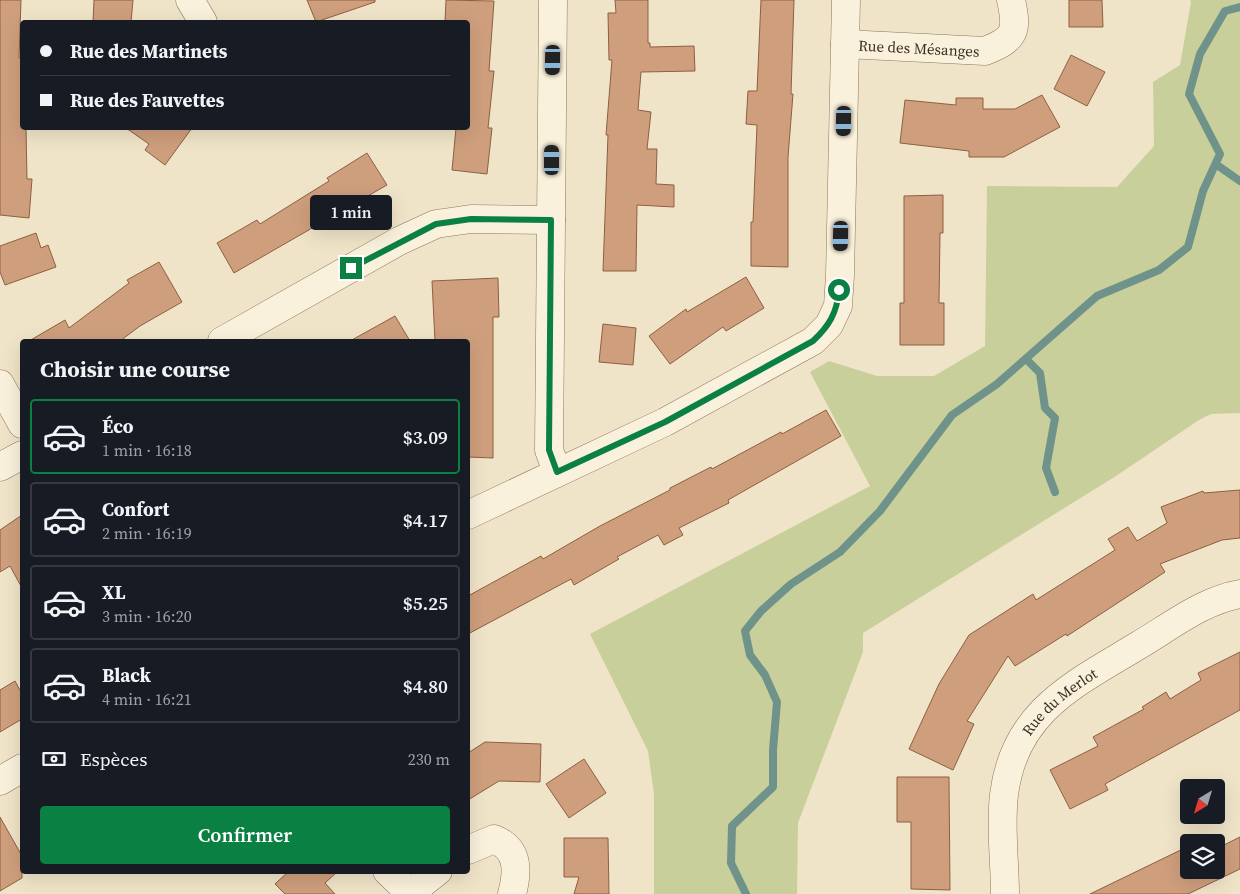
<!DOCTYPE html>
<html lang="fr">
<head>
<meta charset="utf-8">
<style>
  :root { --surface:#171b24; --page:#20242c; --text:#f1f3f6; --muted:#9ea1a6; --line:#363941; --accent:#0b8043 }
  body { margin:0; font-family:"Source Serif 4",serif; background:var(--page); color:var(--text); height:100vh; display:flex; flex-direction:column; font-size:19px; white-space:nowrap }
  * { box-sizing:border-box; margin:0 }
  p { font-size:16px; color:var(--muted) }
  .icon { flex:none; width:28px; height:28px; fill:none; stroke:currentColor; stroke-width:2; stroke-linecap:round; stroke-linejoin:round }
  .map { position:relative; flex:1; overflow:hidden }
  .side { position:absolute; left:20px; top:339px; width:450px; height:535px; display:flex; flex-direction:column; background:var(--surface); border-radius:5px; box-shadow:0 5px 20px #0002 }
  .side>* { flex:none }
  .top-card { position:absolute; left:20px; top:20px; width:450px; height:110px; border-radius:5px; box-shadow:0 5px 20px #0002; display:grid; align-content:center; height:110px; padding:0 20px; background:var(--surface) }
  .needle { width:32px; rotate:218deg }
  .buttons { position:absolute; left:1180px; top:779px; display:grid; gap:10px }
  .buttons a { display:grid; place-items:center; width:45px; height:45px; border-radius:5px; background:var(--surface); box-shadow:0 5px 20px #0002; font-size:25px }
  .end { position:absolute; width:22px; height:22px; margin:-11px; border:6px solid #0b8043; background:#fff; box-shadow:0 0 0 2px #fff }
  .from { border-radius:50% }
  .bubble { position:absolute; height:35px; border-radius:5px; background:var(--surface); box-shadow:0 5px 20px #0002; font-size:16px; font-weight:600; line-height:35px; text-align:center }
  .car { position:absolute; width:15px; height:30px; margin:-15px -8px; border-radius:6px; box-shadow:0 0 4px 1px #0007; background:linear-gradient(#222 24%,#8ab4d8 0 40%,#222 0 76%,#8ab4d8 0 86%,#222 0) }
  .top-card b { display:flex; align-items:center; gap:18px; height:48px; font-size:19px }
  .top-card b+b { border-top:1px solid var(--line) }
  .top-card i { width:12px; height:12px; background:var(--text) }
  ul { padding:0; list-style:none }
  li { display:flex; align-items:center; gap:15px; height:75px; margin:0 10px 8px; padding:0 10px; border:2px solid var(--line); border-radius:5px }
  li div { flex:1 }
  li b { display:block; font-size:19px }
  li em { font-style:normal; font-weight:600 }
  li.active { border-color:var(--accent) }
  li>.icon { width:45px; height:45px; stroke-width:1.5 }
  h2 { padding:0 20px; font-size:22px; line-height:60px }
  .pay { display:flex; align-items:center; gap:12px; height:55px; padding:0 20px; font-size:19px }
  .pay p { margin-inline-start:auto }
  .action { display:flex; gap:10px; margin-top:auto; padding:10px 20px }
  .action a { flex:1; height:58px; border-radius:5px; background:var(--accent); color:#fff; font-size:20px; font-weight:600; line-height:58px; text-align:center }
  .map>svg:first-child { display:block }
  .green { fill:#c9cf9b }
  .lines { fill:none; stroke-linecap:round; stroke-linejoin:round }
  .stream { stroke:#6f938a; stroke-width:8 }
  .building { fill:#cf9f7d; stroke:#8d5f41 }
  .minor-casing { stroke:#8d765c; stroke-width:29 }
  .minor { stroke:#faf1dc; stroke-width:28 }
  .route { stroke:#0b8043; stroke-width:6 }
  .labels { text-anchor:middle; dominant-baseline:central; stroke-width:4; stroke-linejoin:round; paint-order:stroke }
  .street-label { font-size:15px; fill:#3d2e20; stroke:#f7eed8 }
</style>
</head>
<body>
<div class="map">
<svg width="1240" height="894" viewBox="0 0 1240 894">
  <rect width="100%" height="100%" fill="#f0e4c8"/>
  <path class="green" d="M 1190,0 L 1240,0 L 1240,413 L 1211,414 L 1199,420 L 1116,476 L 863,633 L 863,652 L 798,823 L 797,894 L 654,894 L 654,794 L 648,751 L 590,634 L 870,486 L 810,372 L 829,361 L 877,376 L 934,376 L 985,346 L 987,186 L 1117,187 L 1154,146 L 1153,82 L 1180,65 L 1191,2 Z"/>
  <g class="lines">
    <path class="stream" d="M 1217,165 L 1240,181
      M 1026,359 L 1040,373 L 1045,408 L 1055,418 L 1046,468 L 1055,492
      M 746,894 L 731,863 L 732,826 L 773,787 L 773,750 L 777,702 L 765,675 L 750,655 L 745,631 L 761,611 L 791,584 L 840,552 L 880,511 L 952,415 L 997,384 L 1097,296 L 1159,270 L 1188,247 L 1203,191 L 1220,154 L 1189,94 L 1200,54 L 1225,11 L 1240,7"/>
  </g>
  <path class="building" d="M 0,0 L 21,0 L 19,58 L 22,58 L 22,128 L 26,128 L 27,179 L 32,179 L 29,218 L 0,215 Z
    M 94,0 L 133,0 L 131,22 L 93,22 Z
    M 307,0 L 375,0 L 375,2 L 316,22 Z
    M 446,0 L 494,1 L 489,71 L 494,71 L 488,128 L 492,128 L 487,174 L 452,170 L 456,128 L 468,128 L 468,22 L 445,22 Z
    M 615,0 L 648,0 L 648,43 L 650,43 L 650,47 L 694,46 L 695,71 L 641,72 L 638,110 L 651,112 L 647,149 L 657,149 L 656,184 L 674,185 L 674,207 L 637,205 L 636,271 L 603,271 L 608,135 L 606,135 L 612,60 L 609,60 L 608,13 L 616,13 Z
    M 761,0 L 794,0 L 791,94 L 793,94 L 788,157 L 788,267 L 751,266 L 751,222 L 753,222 L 757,125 L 746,124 L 748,91 L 757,91 Z
    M 1069,0 L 1102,0 L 1103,27 L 1069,27 Z
    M 1071,55 L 1105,72 L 1087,106 L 1054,89 Z
    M 1042,95 L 1060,127 L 1004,157 L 969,157 L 969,151 L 900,143 L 905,100 L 956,105 L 956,98 L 983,98 L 983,109 L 1015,109 Z
    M 126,128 L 192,128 L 165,165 L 145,150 L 149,144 Z
    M 367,153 L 387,185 L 234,273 L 217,243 L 257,220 L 260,224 L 329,181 L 327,178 Z
    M 943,195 L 943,233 L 940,233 L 939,303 L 944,303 L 944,345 L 900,345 L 900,303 L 904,303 L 904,196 Z
    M 36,233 L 41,248 L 48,245 L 56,267 L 5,285 L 0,272 L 0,246 Z
    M 159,262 L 182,302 L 140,326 L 120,341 L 29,341 L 65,320 L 69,328 L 129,283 L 127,280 Z
    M 746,277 L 764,308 L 726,331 L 723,327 L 670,364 L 649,336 L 686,309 L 687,312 Z
    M 498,278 L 499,317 L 493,317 L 493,458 L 468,457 L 468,341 L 435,341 L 432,281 Z
    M 395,316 L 410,341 L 350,341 Z
    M 603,324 L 636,328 L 633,365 L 599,362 Z
    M 826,410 L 841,436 L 728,500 L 729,503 L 679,528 L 683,535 L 664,545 L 658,535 L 617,557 L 619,559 L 574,585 L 571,579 L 468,634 L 468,596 L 541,556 L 543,559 L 600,526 L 670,490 L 670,488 L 711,467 L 712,469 L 781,432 L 782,434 Z
    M 1240,490 L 1240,538 L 1222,540 L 1160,564 L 1165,572 L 1067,636 L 1066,634 L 1015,666 L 1008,656 L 967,721 L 974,724 L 953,770 L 909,749 L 939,684 L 969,635 L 1033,594 L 1036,600 L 1115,550 L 1108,539 L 1128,527 L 1137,541 L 1167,523 L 1161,507 L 1203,491 L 1204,493 Z
    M 22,515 L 22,588 L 10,566 L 0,572 L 0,530 Z
    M 1240,652 L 1240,710 L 1105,784 L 1108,790 L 1070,809 L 1050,770 L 1098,746 L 1093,737 L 1144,709 L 1142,707 L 1166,692 L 1170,699 L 1201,680 L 1198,673 Z
    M 15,681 L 22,694 L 22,719 L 0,732 L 0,690 Z
    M 485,742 L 541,744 L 540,782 L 499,781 L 468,800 L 468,753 Z
    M 584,759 L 606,793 L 569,818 L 546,784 Z
    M 897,777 L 949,777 L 950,890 L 911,889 L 911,822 L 897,822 Z
    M 0,817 L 22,856 L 22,878 L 0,891 Z
    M 1240,837 L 1240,869 L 1188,894 L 1090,894 L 1189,846 L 1189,870 L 1216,870 L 1216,849 Z
    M 564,838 L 608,838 L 609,894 L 574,894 L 579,877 L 564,877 Z
    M 289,871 L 338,871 L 325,883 L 335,894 L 285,894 L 275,884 Z"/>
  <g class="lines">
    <g class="minor-casing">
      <g id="minor">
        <path d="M 190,0 L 203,22"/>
        <path d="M 553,0 L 549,450 L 557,472"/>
        <path id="s1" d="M 845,44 L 985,51 C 1015,39 1018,32 1011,0"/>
        <path d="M 222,341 L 399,241 L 436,224 L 471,219 L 551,220"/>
        <path d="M 0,384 L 22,424"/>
        <path d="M 0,467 L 22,455"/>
        <path d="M 468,515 L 665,422 L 813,341 L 829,325 L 838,306 L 840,275 L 846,0"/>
        <path d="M 0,781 L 22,768"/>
        <path d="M 468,850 L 494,839 C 519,849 518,871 512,894"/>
        <path d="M 387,871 L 411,894"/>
        <path d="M 410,893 L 438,871"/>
        <path id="s2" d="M 1005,894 C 1005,863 1000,826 1004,795 C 1014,711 1075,684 1139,645 C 1171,626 1204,600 1240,594"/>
      </g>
    </g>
    <use href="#minor" class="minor"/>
  </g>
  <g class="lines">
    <path class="route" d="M 351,268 L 436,224 L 471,219 L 551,220 L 549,450 L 557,472 L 665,422 L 813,341 C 829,326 837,313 839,290"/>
  </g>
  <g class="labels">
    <g class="street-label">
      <text stroke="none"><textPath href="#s1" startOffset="74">Rue des Mésanges</textPath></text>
      <text stroke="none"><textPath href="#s2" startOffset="212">Rue du Merlot</textPath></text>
    </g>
  </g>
</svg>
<div class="buttons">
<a><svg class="needle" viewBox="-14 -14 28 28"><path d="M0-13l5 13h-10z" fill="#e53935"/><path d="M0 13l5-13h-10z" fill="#9ea1a6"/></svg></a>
<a><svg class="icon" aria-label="layers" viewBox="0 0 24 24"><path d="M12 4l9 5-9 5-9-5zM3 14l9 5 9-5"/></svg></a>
</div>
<i class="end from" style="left:839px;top:290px"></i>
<i class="end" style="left:351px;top:268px"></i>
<div class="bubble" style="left:310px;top:195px;width:82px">1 min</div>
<i class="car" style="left:553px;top:60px;rotate:181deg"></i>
<i class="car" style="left:844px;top:121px;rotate:181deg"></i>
<i class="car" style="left:552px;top:160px;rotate:0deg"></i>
<i class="car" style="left:841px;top:236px;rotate:181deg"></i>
<div class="top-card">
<b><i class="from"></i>Rue des Martinets</b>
<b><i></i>Rue des Fauvettes</b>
</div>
<section class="side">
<h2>Choisir une course</h2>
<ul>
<li class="active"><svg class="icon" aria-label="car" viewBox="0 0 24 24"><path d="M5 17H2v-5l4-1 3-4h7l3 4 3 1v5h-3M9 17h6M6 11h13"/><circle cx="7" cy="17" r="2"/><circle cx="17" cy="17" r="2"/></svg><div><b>Éco</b><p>1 min · 16:18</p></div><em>$3.09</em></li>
<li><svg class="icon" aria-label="car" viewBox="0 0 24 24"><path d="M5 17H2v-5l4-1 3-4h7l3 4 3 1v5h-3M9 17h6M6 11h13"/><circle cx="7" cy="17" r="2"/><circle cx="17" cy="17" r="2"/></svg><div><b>Confort</b><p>2 min · 16:19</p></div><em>$4.17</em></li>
<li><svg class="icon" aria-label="car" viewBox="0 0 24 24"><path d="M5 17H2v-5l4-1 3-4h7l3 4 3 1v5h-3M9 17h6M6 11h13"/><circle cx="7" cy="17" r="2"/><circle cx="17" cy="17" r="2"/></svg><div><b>XL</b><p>3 min · 16:20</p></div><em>$5.25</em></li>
<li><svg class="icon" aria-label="car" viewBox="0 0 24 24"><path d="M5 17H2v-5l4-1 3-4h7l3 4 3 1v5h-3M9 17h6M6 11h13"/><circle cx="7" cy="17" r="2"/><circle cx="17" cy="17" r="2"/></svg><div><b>Black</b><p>4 min · 16:21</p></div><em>$4.80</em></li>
</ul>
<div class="pay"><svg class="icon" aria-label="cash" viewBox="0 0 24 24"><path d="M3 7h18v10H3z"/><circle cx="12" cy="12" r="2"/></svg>Espèces<p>230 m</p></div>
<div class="action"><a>Confirmer</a></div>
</section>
</div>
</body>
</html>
